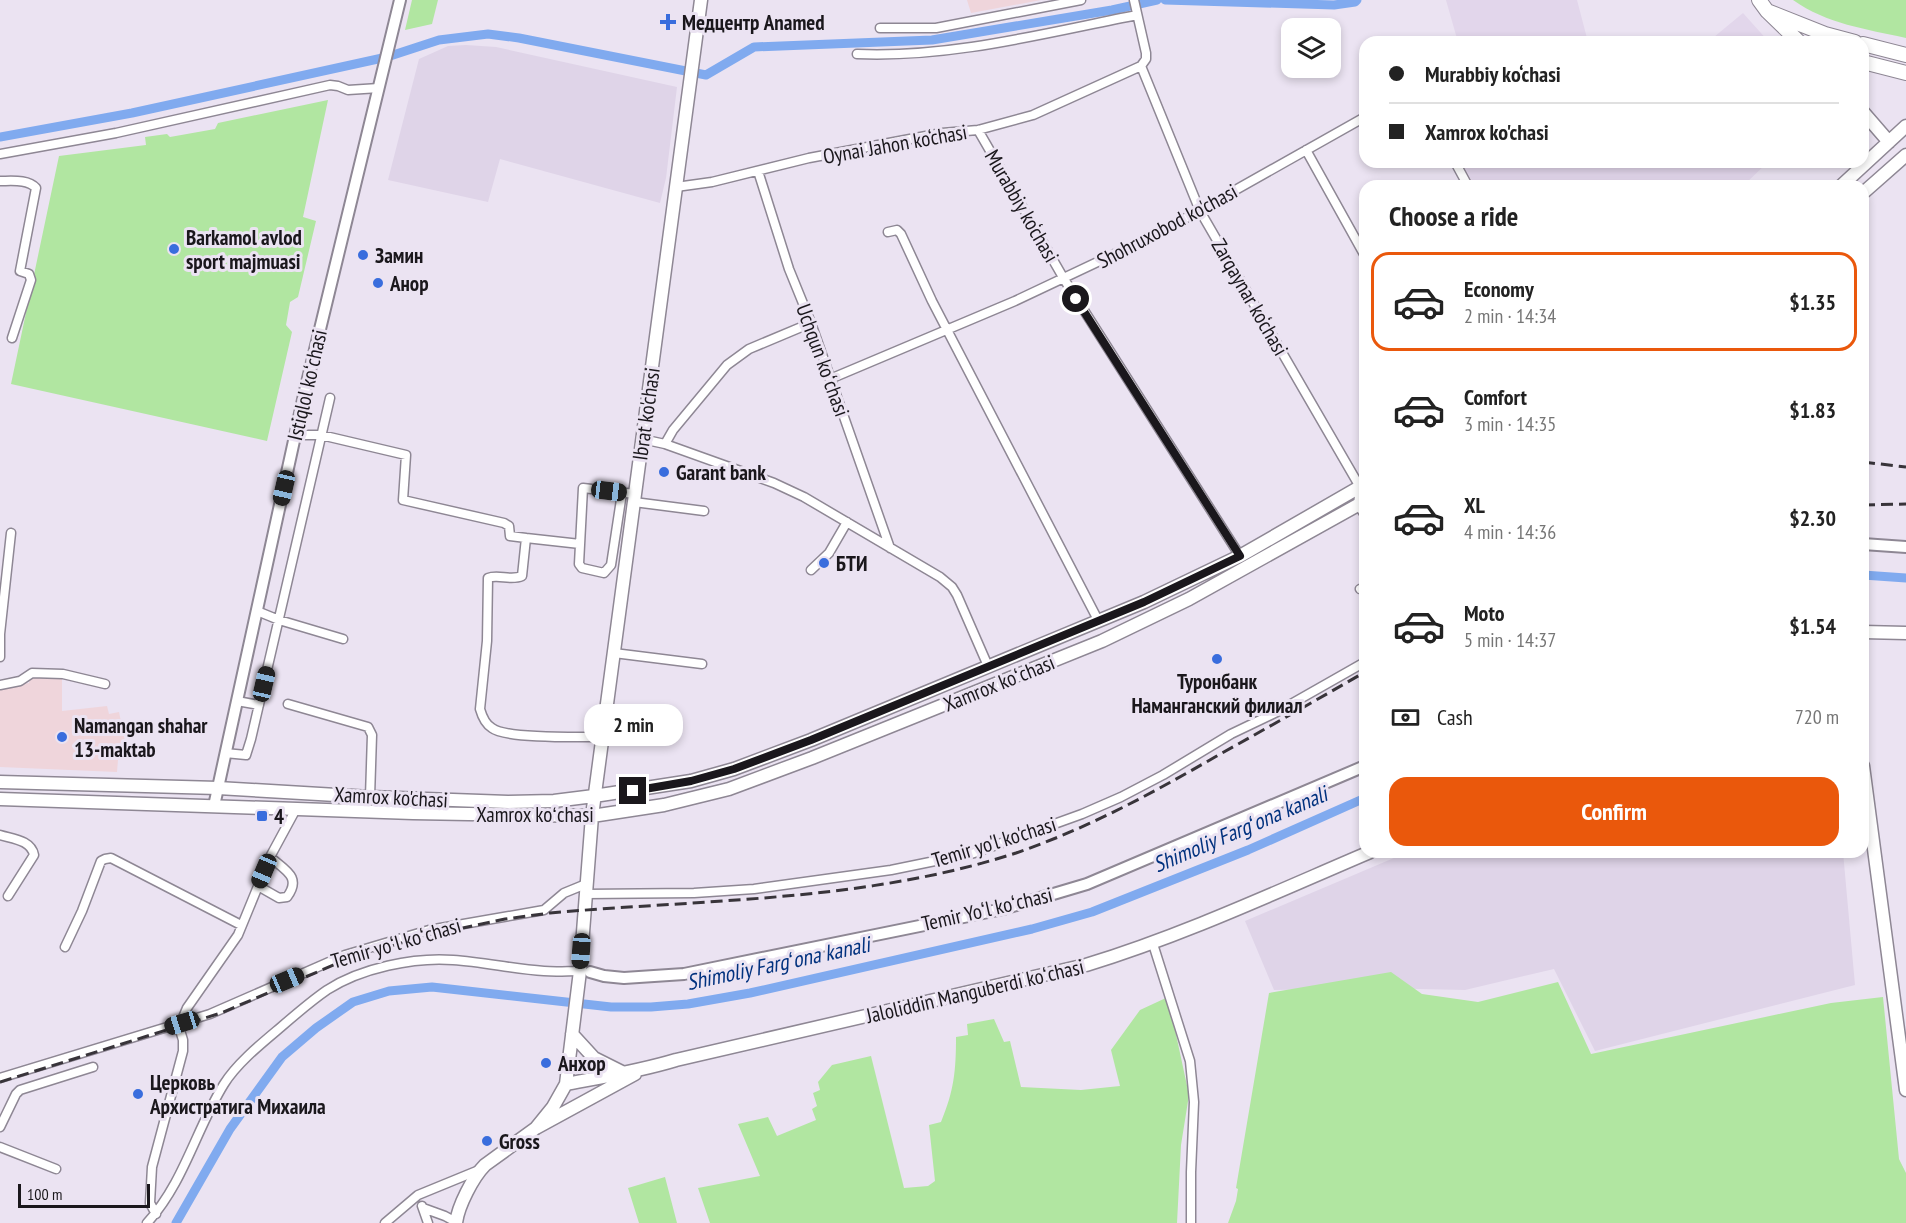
<!DOCTYPE html>
<html lang="en">
<head>
<meta charset="utf-8">
<style>
  :root { --surface:#fff; --page:#f6f6f6; --text:#222; --muted:#767676; --line:#e0e0e0; --accent:#ea580c }
  body { margin:0; font-family:"PT Sans Narrow",sans-serif; background:var(--page); color:var(--text); height:100vh; display:flex; flex-direction:column; font-size:22px; white-space:nowrap }
  * { box-sizing:border-box; margin:0 }
  p { font-size:20px; color:var(--muted) }
  .icon { flex:none; width:33px; height:33px; fill:none; stroke:currentColor; stroke-width:2; stroke-linecap:round; stroke-linejoin:round }
  .map { position:relative; flex:1; overflow:hidden }
  .drawer { position:absolute; left:1359px; top:180px; width:510px; height:678px; display:flex; flex-direction:column; background:var(--surface); border-radius:18px; box-shadow:0 3px 9px #0003 }
  .drawer>* { flex:none }
  .hud { position:absolute; left:1359px; top:36px; width:510px; height:132px; border-radius:18px; box-shadow:0 3px 9px #0003; display:grid; align-content:center; height:132px; padding:0 30px; background:var(--surface) }
  .fabs { position:absolute; left:1281px; top:18px; display:grid; gap:12px }
  .fabs a { display:grid; place-items:center; width:60px; height:60px; border-radius:12px; background:var(--surface); box-shadow:0 3px 9px #0003; font-size:30px }
  .scale { position:absolute; left:18px; bottom:15px; width:132px; box-sizing:border-box; padding-left:6px; border:3px solid #1a171c; border-top:0; font-size:16px; line-height:21px; white-space:nowrap; color:#1a171c; -webkit-text-stroke:4px #ebe3f2; paint-order:stroke }
  .end { position:absolute; width:27px; height:27px; margin:-14px; border:8px solid #1a171c; background:#fff; box-shadow:0 0 0 3px #fff }
  .from { border-radius:50% }
  .bubble { position:absolute; height:42px; border-radius:18px; background:var(--surface); box-shadow:0 3px 9px #0003; font-size:20px; font-weight:700; line-height:42px; text-align:center }
  .car { position:absolute; width:18px; height:36px; margin:-18px -9px; border-radius:8px; box-shadow:0 0 4px 2px #0007; background:linear-gradient(#222 24%,#8ab4d8 0 40%,#222 0 76%,#8ab4d8 0 86%,#222 0) }
  .hud b { display:flex; align-items:center; gap:21px; height:57px; font-size:22px }
  .hud b+b { border-top:2px solid var(--line) }
  .hud i { width:15px; height:15px; background:var(--text) }
  ul { padding:0; list-style:none }
  li { display:flex; align-items:center; gap:18px; height:99px; margin:0 12px 9px; padding:0 18px; border:3px solid transparent; border-radius:18px }
  li div { flex:1 }
  li b { display:block; font-size:22px }
  li em { font-style:normal; font-weight:700 }
  li.on { border-color:var(--accent) }
  li>.icon { width:54px; height:54px; stroke-width:1.5 }
  h2 { padding:0 30px; font-size:27px; line-height:72px }
  .pay { display:flex; align-items:center; gap:15px; height:66px; padding:0 30px; font-size:22px }
  .pay p { margin-inline-start:auto }
  .primary-button { display:flex; gap:12px; margin-top:auto; padding:12px 30px }
  .primary-button a { flex:1; height:69px; border-radius:18px; background:var(--accent); color:#fff; font-size:24px; font-weight:700; line-height:69px; text-align:center }
  .map>svg:first-child { display:block }
  .built { fill:#e2d6eb }
  .industrial { fill:#dfd4e8 }
  .education { fill:#efd5db }
  .green { fill:#b1e6a1 }
  .lines { fill:none; stroke-linecap:round; stroke-linejoin:round }
  .canal { stroke:#80aaef; stroke-width:9 }
  .minor-casing { stroke:#8e8794; stroke-width:11 }
  .tertiary-casing { stroke:#8e8794; stroke-width:14 }
  .secondary-casing { stroke:#8e8794; stroke-width:15 }
  .primary-casing { stroke:#8e8794; stroke-width:16 }
  .minor { stroke:#fff; stroke-width:8 }
  .tertiary { stroke:#fff; stroke-width:10 }
  .secondary { stroke:#fff; stroke-width:12 }
  .primary { stroke:#fff; stroke-width:14 }
  .rail { stroke:#38343a; stroke-width:3; stroke-dasharray:12 6; stroke-linecap:butt }
  .route { stroke:#1a171c; stroke-width:8 }
  .poi-dot { fill:#396ddd; stroke:#ebe3f2; stroke-width:2 }
  .labels { text-anchor:middle; dominant-baseline:central; stroke-width:6; stroke-linejoin:round; paint-order:stroke }
  .poi-label { font-size:21px; font-weight:bold; fill:#1a171c; stroke:#ebe3f2; text-anchor:start }
  .street-label { font-size:21px; fill:#1a171c; stroke:#ebe3f2 }
  .water-label { font-size:22px; font-style:italic; fill:#00317e; stroke:#ebe3f2 }
</style>
</head>
<body>
<div class="map">
<svg width="1906" height="1223" viewBox="0 0 1906 1223">
  <rect width="100%" height="100%" fill="#ebe3f2"/>
  <path class="built" d="M 1446,0 L 1577,0 L 1588,42 L 1458,42 Z
    M 1743,13 L 1769,42 L 1708,42 Z
    M 1461,162 L 1768,162 L 1743,186 L 1475,186 Z"/>
  <path class="industrial" d="M 466,45 L 496,47 L 677,87 L 666,178 L 660,203 L 500,159 L 488,202 L 388,180 L 419,59 L 448,46 Z
    M 1408,852 L 1843,852 L 1855,985 L 1595,1051 L 1554,969 L 1465,990 L 1375,988 L 1274,990 L 1245,921 Z"/>
  <path class="education" d="M 967,0 L 1041,0 L 971,13 Z
    M 62,676 L 62,711 L 107,706 L 109,714 L 119,712 L 129,760 L 118,760 L 117,772 L 0,767 L 0,689 L 12,685 L 29,683 L 29,677 Z"/>
  <path class="green" d="M 412,0 L 438,0 L 432,24 L 405,30 Z
    M 1793,0 L 1906,0 L 1906,38 C 1866,29 1827,24 1793,0 Z
    M 328,100 L 303,217 L 316,221 L 298,297 L 290,302 L 286,325 L 292,332 L 267,441 L 11,384 L 59,156 L 146,145 L 145,137 L 167,134 L 170,137 L 215,129 L 218,123 Z
    M 1391,972 L 1422,994 L 1478,1002 L 1558,982 L 1591,1054 L 1831,1003 L 1883,997 L 1899,1159 L 1906,1173 L 1906,1223 L 1228,1223 L 1236,1201 L 1238,1189 L 1236,1188 L 1269,993 Z
    M 1168,997 L 1189,1095 L 1181,1145 L 1177,1223 L 710,1223 L 698,1188 L 760,1176 L 738,1124 L 768,1117 L 777,1136 L 816,1120 L 812,1109 L 817,1106 L 813,1093 L 820,1090 L 818,1082 L 832,1065 L 871,1056 L 904,1188 L 928,1186 L 935,1181 L 929,1125 L 941,1122 C 954,1091 956,1071 956,1037 L 968,1035 L 967,1024 L 994,1019 L 1004,1042 L 1010,1041 L 1021,1087 L 1081,1090 L 1120,1086 L 1111,1050 L 1140,1010 Z
    M 665,1177 L 677,1223 L 639,1223 L 628,1188 Z"/>
  <g class="lines">
    <path class="canal" d="M 1165,0 L 1334,5 L 1355,2 L 1357,0
      M 0,137 L 132,113 L 387,57 L 439,40 L 488,34 L 519,38 L 706,75 L 754,47 L 932,40 L 1112,10 L 1157,0
      M 1863,575 L 1906,578
      M 176,1223 L 230,1129 L 282,1057 L 316,1028 L 353,1002 L 389,991 L 432,987 L 611,1007 L 651,1007 L 688,1004 L 750,993 L 1032,929 L 1092,912 L 1248,850 L 1365,798"/>
    <g class="minor-casing">
      <path id="minor" d="M 1134,0 L 1146,53 L 1146,59 L 1141,66
        M 880,28 L 936,28 L 1081,0
        M 857,54 C 952,58 1045,33 1137,15
        M 1141,66 L 1200,211 L 1360,487 L 1358,505 L 1365,515
        M 978,130 L 1064,279 L 1240,556
        M 1306,150 L 1365,256
        M 0,154 L 116,133 L 330,85 L 338,86 L 348,90 L 379,88
        M 1455,162 L 1468,186
        M 758,171 L 789,269 L 811,323 L 890,548
        M 0,181 C 12,181 28,179 36,188 L 20,271 L 29,274 L 31,280 L 12,338
        M 676,187 L 712,182 L 809,158 L 942,133 L 978,130 L 1033,115 L 1141,66
        M 888,232 L 897,230 L 901,234 L 932,301 L 1098,620
        M 830,379 L 1015,301 L 1161,232 L 1365,117
        M 295,435 L 321,435 L 406,455 L 403,500 L 504,523 L 509,526 L 510,536 L 526,538
        M 642,439 L 665,444 L 774,483 L 804,497 L 940,577 L 952,587 L 957,595 L 988,666
        M 665,444 L 673,430 L 727,365 L 749,349 L 811,323
        M 622,493 L 611,565 L 604,573 L 582,568 L 579,564 L 583,488 L 635,494
        M 634,502 L 704,511
        M 580,544 L 526,538 L 522,576 C 511,581 498,574 488,578 L 487,641 L 480,709 C 482,716 485,724 492,728 C 506,739 581,737 602,737
        M 811,570 L 829,553 L 847,522
        M 1360,589 L 1365,587
        M 257,611 L 279,620 L 343,639
        M 614,653 L 702,664
        M 0,657 L 0,634 L 11,533
        M 0,685 L 20,681 L 32,673 L 63,674 L 105,684
        M 237,701 L 259,705
        M 288,704 L 368,727 L 372,735 L 370,797
        M 225,753 L 246,755 L 251,739 L 330,398
        M 0,835 C 13,839 31,840 34,855 L 8,896
        M 258,886 L 279,898 L 287,897 C 302,877 285,870 270,857
        M 585,894 L 694,893 L 754,889 L 891,870 L 974,853 L 1082,814 L 1121,797 L 1163,775 L 1231,734 L 1277,712 L 1365,662
        M 1153,944 L 1190,1061 L 1194,1102 L 1191,1172 L 1191,1223
        M 65,947 L 82,911 L 101,861 L 105,859 L 111,858 L 241,925
        M 0,1078 L 210,1014 L 345,955 L 429,930 L 544,910 L 564,893 L 586,884
        M 0,1127 L 16,1094 L 20,1090 L 93,1067
        M 0,1147 L 56,1169
        M 422,1206 L 428,1223
        M 423,1208 L 445,1216 L 456,1222
        M 156,1214 L 150,1203 L 152,1167 L 183,1051 L 183,1040 L 179,1027 L 187,1008 L 238,935 L 270,857 L 296,809
        M 147,1223 C 184,1183 196,1129 224,1084 C 237,1063 262,1043 281,1027 C 296,1014 311,1001 327,990 C 361,968 414,957 453,960 C 484,962 513,969 544,971 C 556,972 568,971 580,971
        M 385,1223 L 418,1195 L 479,1170"/>
    </g>
    <g class="tertiary-casing">
      <path id="tertiary" d="M 1863,544 L 1906,547
        M 214,806 L 304,395 L 400,0
        M 590,972 L 604,976 L 624,978 L 684,974 L 1003,909 L 1087,884 L 1365,766"/>
    </g>
    <g class="secondary-casing">
      <path id="secondary" d="M 1863,112 L 1889,142
        M 1841,186 L 1906,126
        M 1863,193 L 1906,155
        M 1863,632 L 1906,633
        M 1863,766 L 1906,1090
        M 0,782 L 218,788 L 370,797 L 508,802 L 554,801 L 594,796 L 691,781 L 734,769 L 811,740 L 1144,602 L 1240,556 L 1365,484
        M 0,799 L 413,813 L 592,816 L 664,805 L 729,789 L 812,758 L 1102,641 L 1189,599 L 1365,501
        M 572,1034 L 594,1058 L 622,1072
        M 566,1084 C 603,1077 640,1071 676,1060 L 1086,965 C 1184,935 1276,892 1370,852
        M 536,1128 L 553,1107 L 566,1084 L 580,971 L 592,816 L 701,0
        M 456,1223 C 458,1206 473,1177 485,1165 L 536,1128 L 635,1074"/>
    </g>
    <g class="primary-casing">
      <path id="primary" d="M 1759,0 L 1767,11 L 1799,42
        M 1767,11 L 1825,34 L 1855,42
        M 1863,44 L 1906,55
        M 1863,62 L 1906,73"/>
    </g>
    <use href="#minor" class="minor"/>
    <use href="#tertiary" class="tertiary"/>
    <use href="#secondary" class="secondary"/>
    <use href="#primary" class="primary"/>
    <path class="rail" d="M 1863,462 L 1906,467
      M 1863,505 L 1906,504
      M 0,1082 L 221,1013 L 336,964 L 397,944 L 444,932 L 505,919 L 550,913 C 706,899 865,902 1016,853 C 1086,829 1151,794 1215,757 C 1265,729 1315,701 1365,672"/>
  </g>
  <g class="lines">
    <path class="route" d="M 633,791 L 691,781 L 734,769 L 811,740 L 1144,602 L 1240,556 L 1076,299"/>
  </g>
  <g class="poi-dot">
    <path d="M665 13h6v6h6v6h-6v6h-6v-6h-6v-6h6z"/>
    <circle cx="174" cy="249" r="6"/>
    <circle cx="363" cy="255" r="6"/>
    <circle cx="378" cy="283" r="6"/>
    <circle cx="664" cy="472" r="6"/>
    <circle cx="824" cy="563" r="6"/>
    <circle cx="1217" cy="659" r="6"/>
    <circle cx="62" cy="737" r="6"/>
    <rect x="256" y="810" width="12" height="12" rx="3"/>
    <circle cx="546" cy="1063" r="6"/>
    <circle cx="138" cy="1094" r="6"/>
    <circle cx="487" cy="1141" r="6"/>
  </g>
  <g class="labels">
    <g class="poi-label">
      <text x="682" y="22">Медцентр Anamed</text>
      <text x="186" y="237">Barkamol avlod<tspan x="186" dy="24">sport majmuasi</tspan></text>
      <text x="375" y="255">Замин</text>
      <text x="390" y="283">Анор</text>
      <text x="676" y="472">Garant bank</text>
      <text x="836" y="563">БТИ</text>
      <text x="1217" y="681" text-anchor="middle">Туронбанк<tspan x="1217" dy="24">Наманганский филиал</tspan></text>
      <text x="74" y="725">Namangan shahar<tspan x="74" dy="24">13-maktab</tspan></text>
      <text x="274" y="816">4</text>
      <text x="558" y="1063">Анхор</text>
      <text x="150" y="1082">Церковь<tspan x="150" dy="24">Архистратига Михаила</tspan></text>
      <text x="499" y="1141">Gross</text>
    </g>
    <g class="street-label">
      <text transform="translate(895 144) rotate(-10)">Oynai Jahon ko‘chasi</text>
      <text transform="translate(1022 206) rotate(60)">Murabbiy ko‘chasi</text>
      <text transform="translate(1167 226) rotate(-28)">Shohruxobod ko'chasi</text>
      <text transform="translate(1250 297) rotate(60)">Zarqaynar ko‘chasi</text>
      <text transform="translate(823 360) rotate(70)">Uchqun koʻchasi</text>
      <text transform="translate(307 385) rotate(-77)">Istiqlol koʻchasi</text>
      <text transform="translate(646 414) rotate(-82)">Ibrat ko'chasi</text>
      <text transform="translate(999 683) rotate(-22)">Xamrox koʻchasi</text>
      <text transform="translate(391 797) rotate(3)">Xamrox ko'chasi</text>
      <text x="535" y="814">Xamrox koʻchasi</text>
      <text transform="translate(994 842) rotate(-17)">Temir yo'l ko'chasi</text>
      <text transform="translate(987 909) rotate(-13)">Temir Yoʻl koʻchasi</text>
      <text transform="translate(396 943) rotate(-16)">Temir yoʻl koʻchasi</text>
      <text transform="translate(975 991) rotate(-13)">Jaloliddin Manguberdi koʻchasi</text>
    </g>
    <g class="water-label">
      <text transform="translate(1240 829) rotate(-23)">Shimoliy Fargʻona kanali</text>
      <text transform="translate(778 963) rotate(-12)">Shimoliy Fargʻona kanali</text>
    </g>
  </g>
</svg>
<div class="fabs">
<a><svg class="icon" aria-label="layers" viewBox="0 0 24 24"><path d="M12 4l9 5-9 5-9-5zM3 14l9 5 9-5"/></svg></a>
</div>
<div class="scale">100 m</div>
<i class="end from" style="left:1076px;top:299px"></i>
<i class="end" style="left:633px;top:791px"></i>
<div class="bubble" style="left:584px;top:704px;width:99px">2 min</div>
<i class="car" style="left:284px;top:488px;rotate:193deg"></i>
<i class="car" style="left:609px;top:491px;rotate:97deg"></i>
<i class="car" style="left:264px;top:684px;rotate:13deg"></i>
<i class="car" style="left:264px;top:871px;rotate:203deg"></i>
<i class="car" style="left:581px;top:951px;rotate:184deg"></i>
<i class="car" style="left:287px;top:980px;rotate:67deg"></i>
<i class="car" style="left:182px;top:1023px;rotate:253deg"></i>
<div class="hud">
<b><i class="from"></i>Murabbiy ko‘chasi</b>
<b><i></i>Xamrox ko'chasi</b>
</div>
<section class="drawer">
<h2>Choose a ride</h2>
<ul>
<li class="on"><svg class="icon" aria-label="car" viewBox="0 0 24 24"><path d="M5 17H2v-5l4-1 3-4h7l3 4 3 1v5h-3M9 17h6M6 11h13"/><circle cx="7" cy="17" r="2"/><circle cx="17" cy="17" r="2"/></svg><div><b>Economy</b><p>2 min · 14:34</p></div><em>$1.35</em></li>
<li><svg class="icon" aria-label="car" viewBox="0 0 24 24"><path d="M5 17H2v-5l4-1 3-4h7l3 4 3 1v5h-3M9 17h6M6 11h13"/><circle cx="7" cy="17" r="2"/><circle cx="17" cy="17" r="2"/></svg><div><b>Comfort</b><p>3 min · 14:35</p></div><em>$1.83</em></li>
<li><svg class="icon" aria-label="car" viewBox="0 0 24 24"><path d="M5 17H2v-5l4-1 3-4h7l3 4 3 1v5h-3M9 17h6M6 11h13"/><circle cx="7" cy="17" r="2"/><circle cx="17" cy="17" r="2"/></svg><div><b>XL</b><p>4 min · 14:36</p></div><em>$2.30</em></li>
<li><svg class="icon" aria-label="car" viewBox="0 0 24 24"><path d="M5 17H2v-5l4-1 3-4h7l3 4 3 1v5h-3M9 17h6M6 11h13"/><circle cx="7" cy="17" r="2"/><circle cx="17" cy="17" r="2"/></svg><div><b>Moto</b><p>5 min · 14:37</p></div><em>$1.54</em></li>
</ul>
<div class="pay"><svg class="icon" aria-label="cash" viewBox="0 0 24 24"><path d="M3 7h18v10H3z"/><circle cx="12" cy="12" r="2"/></svg>Cash<p>720 m</p></div>
<div class="primary-button"><a>Confirm</a></div>
</section>
</div>
</body>
</html>
